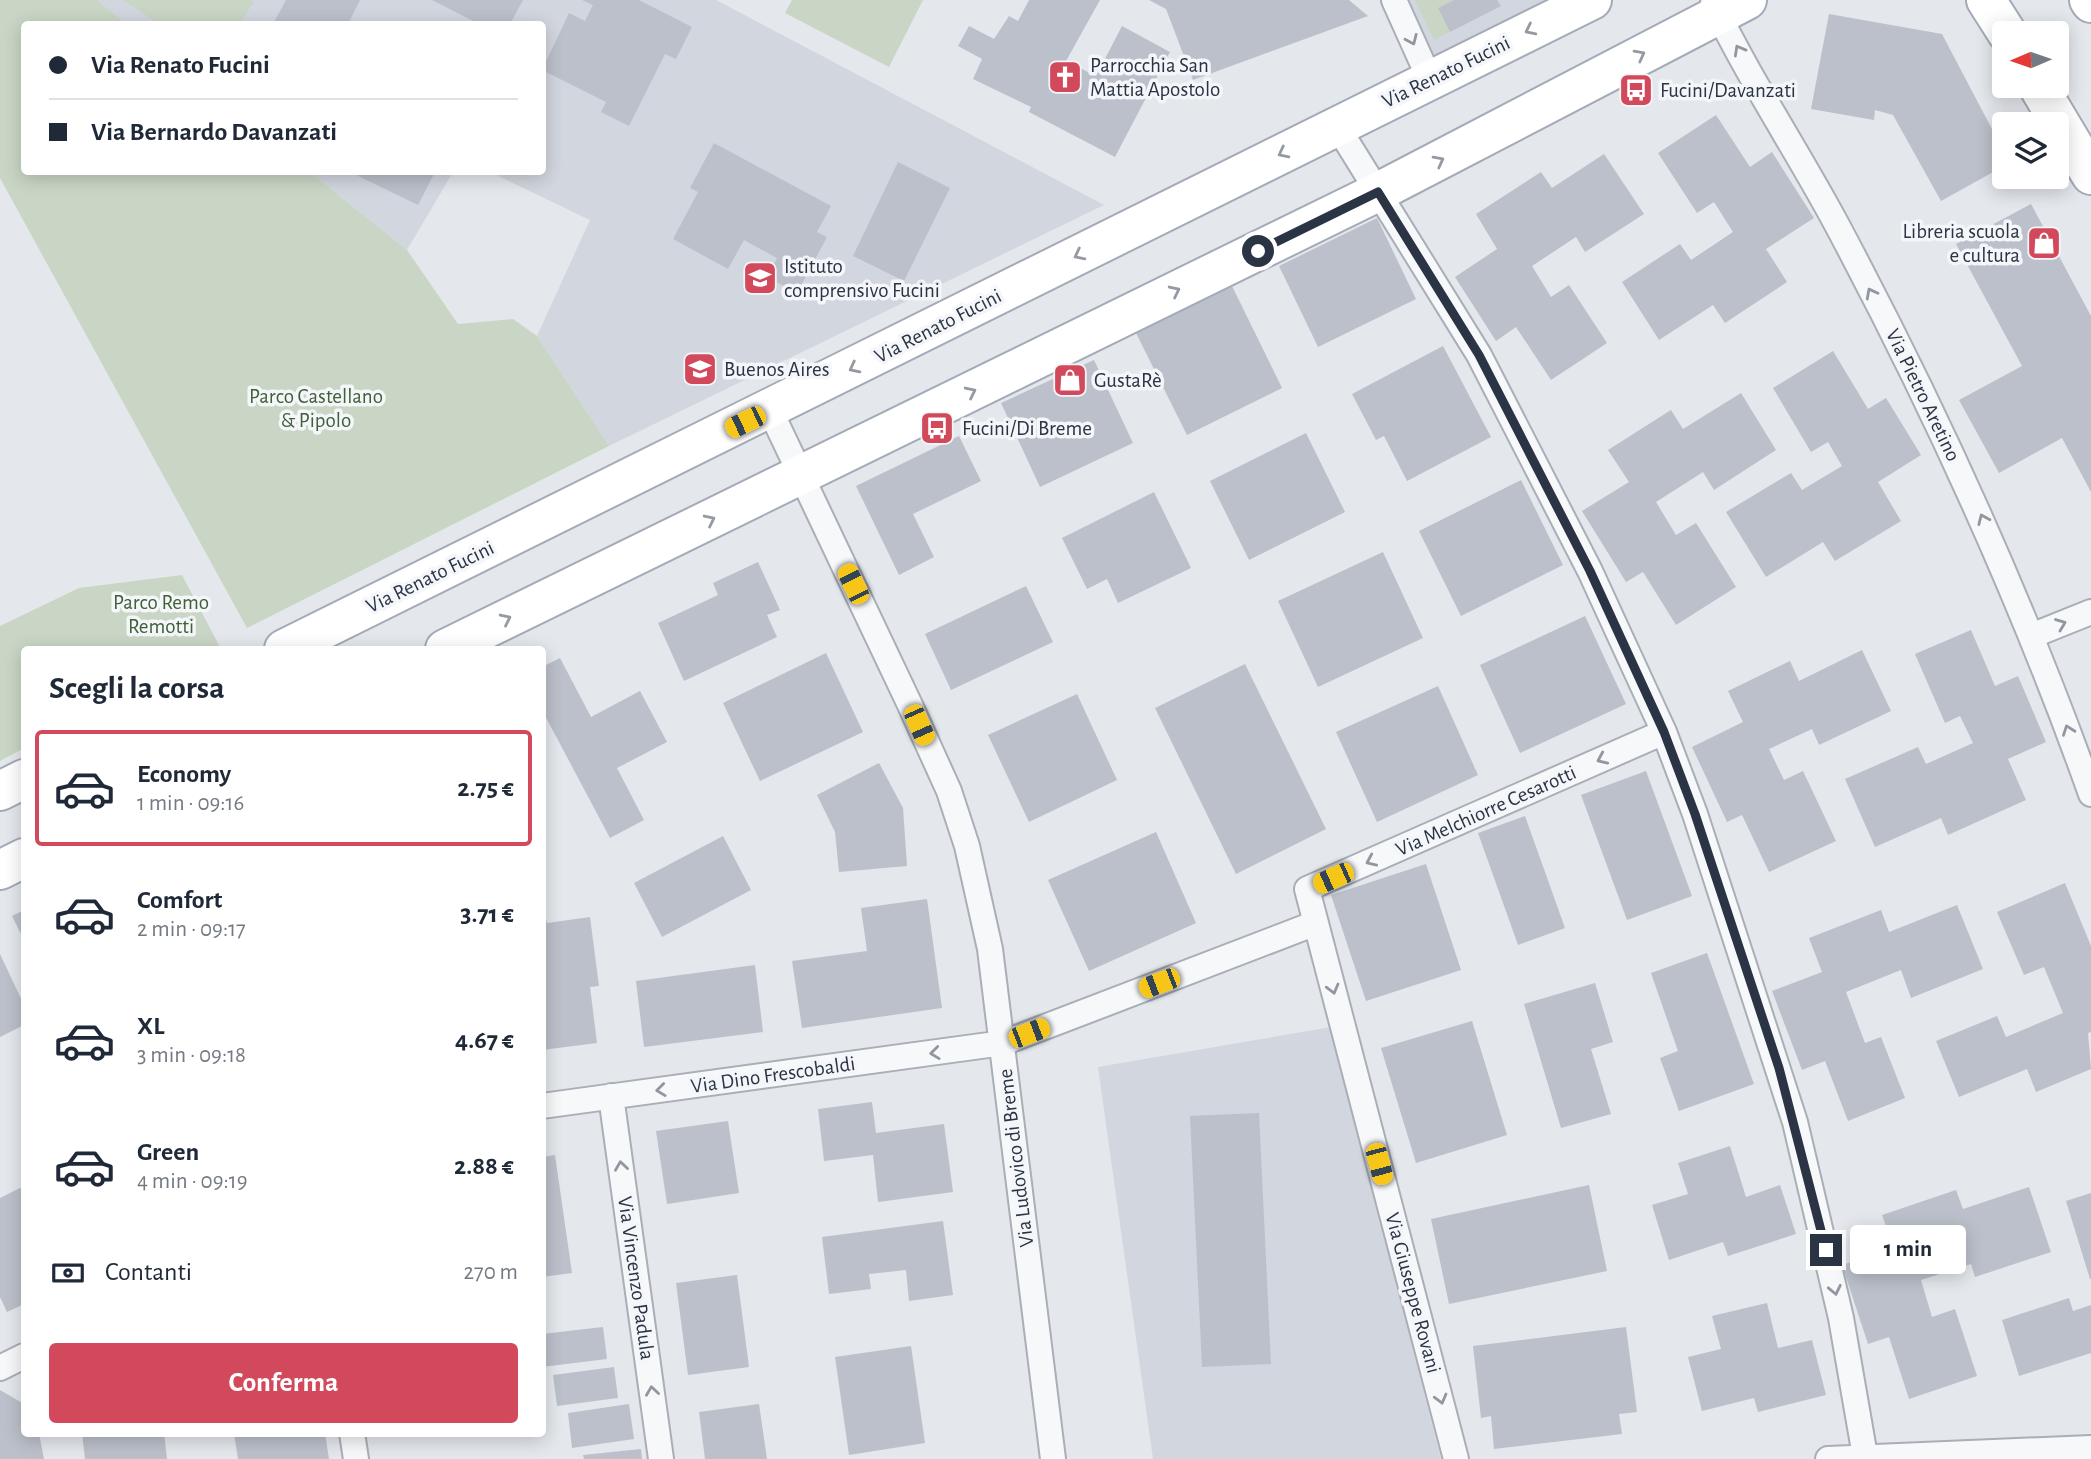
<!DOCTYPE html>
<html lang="it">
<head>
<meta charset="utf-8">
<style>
  :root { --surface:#fff; --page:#f6f6f7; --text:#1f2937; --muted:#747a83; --line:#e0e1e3; --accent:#d1495b }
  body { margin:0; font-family:"Alegreya Sans",sans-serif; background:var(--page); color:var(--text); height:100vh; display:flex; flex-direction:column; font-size:26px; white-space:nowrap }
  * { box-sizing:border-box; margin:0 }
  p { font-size:23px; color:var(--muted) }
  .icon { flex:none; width:38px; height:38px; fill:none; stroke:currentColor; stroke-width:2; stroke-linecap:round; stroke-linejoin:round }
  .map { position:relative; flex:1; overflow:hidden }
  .details { position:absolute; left:21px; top:646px; width:525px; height:791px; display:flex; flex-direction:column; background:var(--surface); border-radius:7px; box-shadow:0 4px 18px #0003 }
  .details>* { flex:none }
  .hud { position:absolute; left:21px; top:21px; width:525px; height:154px; border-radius:7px; box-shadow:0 4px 18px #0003; display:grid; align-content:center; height:154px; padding:0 28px; background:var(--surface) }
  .needle { width:46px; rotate:268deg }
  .tools { position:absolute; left:1992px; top:21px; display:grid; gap:14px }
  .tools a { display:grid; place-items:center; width:77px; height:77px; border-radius:7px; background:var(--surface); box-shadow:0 4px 18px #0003; font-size:35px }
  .end { position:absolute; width:32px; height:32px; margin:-16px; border:9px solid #2b3445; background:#fff; box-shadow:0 0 0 4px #fff }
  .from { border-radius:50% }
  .bubble { position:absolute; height:49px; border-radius:7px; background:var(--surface); box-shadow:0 4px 18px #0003; font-size:23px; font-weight:700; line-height:49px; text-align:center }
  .car { position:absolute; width:21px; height:42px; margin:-21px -10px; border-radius:9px; box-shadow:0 0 5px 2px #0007; background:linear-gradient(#f5c518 24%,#345 0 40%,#f5c518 0 76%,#345 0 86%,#f5c518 0) }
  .hud b { display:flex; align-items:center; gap:24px; height:66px; font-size:26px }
  .hud b+b { border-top:2px solid var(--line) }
  .hud i { width:18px; height:18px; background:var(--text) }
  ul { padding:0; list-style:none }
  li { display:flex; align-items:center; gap:21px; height:116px; margin:0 14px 10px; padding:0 14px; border:4px solid transparent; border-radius:7px }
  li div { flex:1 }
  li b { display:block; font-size:26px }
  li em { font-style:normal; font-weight:700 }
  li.on { border-color:var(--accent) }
  li>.icon { width:63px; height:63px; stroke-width:1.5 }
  h2 { padding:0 28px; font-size:32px; line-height:84px }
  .pay { display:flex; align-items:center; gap:18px; height:77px; padding:0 28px; font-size:26px }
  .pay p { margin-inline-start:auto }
  .primary-button { display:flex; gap:14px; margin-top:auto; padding:14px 28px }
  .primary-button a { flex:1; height:80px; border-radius:7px; background:var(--accent); color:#fff; font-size:28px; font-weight:700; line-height:80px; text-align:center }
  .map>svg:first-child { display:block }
  .built { fill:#d2d6de }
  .green { fill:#c9d6c5 }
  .building { fill:#bbc0ca }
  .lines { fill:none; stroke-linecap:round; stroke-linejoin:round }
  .minor-casing { stroke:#a9aeb7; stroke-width:28 }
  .primary-casing { stroke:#a3abb8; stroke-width:42 }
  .minor { stroke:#f7f8fa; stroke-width:24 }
  .primary { stroke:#fff; stroke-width:38 }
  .oneway { stroke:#959aa2 }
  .oneway2 { stroke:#9196a0 }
  .route { stroke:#2b3445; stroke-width:9 }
  .labels { text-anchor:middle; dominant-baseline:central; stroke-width:7; stroke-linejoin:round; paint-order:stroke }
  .poi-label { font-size:21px; fill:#2b3445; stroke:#f4f6f9; text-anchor:start }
  .street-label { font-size:21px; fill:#2b3445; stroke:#f4f6f9 }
  .park-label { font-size:21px; fill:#3f6138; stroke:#f4f6f9 }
</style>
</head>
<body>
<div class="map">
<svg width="2091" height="1459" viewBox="0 0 2091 1459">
  <rect width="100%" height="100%" fill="#e4e7ec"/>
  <path class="built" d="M 97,0 L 716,0 L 1104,205 L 609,446 L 537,336 L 590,220 L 490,172 L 542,172 L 542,24 L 127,24 Z
    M 1402,0 L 1565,0 L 1434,70 Z
    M 310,172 L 453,172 L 407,250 Z
    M 1331,1027 L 1441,1459 L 1153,1459 L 1098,1067 Z"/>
  <path class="green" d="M 0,0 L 97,0 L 127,24 L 24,24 L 24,172 L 310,172 L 407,250 L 458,324 L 513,319 L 537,336 L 609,446 L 247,628 L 0,178 Z
    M 123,0 L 250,0 L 254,2 L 239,24 L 159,24 Z
    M 792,0 L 923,0 L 889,67 L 785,13 Z
    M 1415,0 L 1454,0 L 1438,8 L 1450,32 L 1434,40 Z
    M 182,575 L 221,649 L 24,649 L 24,748 L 0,761 L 0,626 L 79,588 Z"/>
  <path class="building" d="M 286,0 L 360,0 L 348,24 L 273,24 Z
    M 432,0 L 523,0 L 510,24 L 479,24 Z
    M 582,0 L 639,0 L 692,27 L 676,59 L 665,54 L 629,126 L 601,112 L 606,102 L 542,70 L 569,13 L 585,21 L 593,5 Z
    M 1029,0 L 1100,0 L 1066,61 L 1096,76 L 1122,26 L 1170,52 L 1115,157 L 1029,112 L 1031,107 L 973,79 L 982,59 L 958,46 L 969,26 L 994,39 L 1009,16 L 1018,21 Z
    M 1149,0 L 1349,0 L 1368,16 L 1193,80 L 1166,9 Z
    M 1454,0 L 1497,0 L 1501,6 L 1450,32 L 1438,8 Z
    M 1829,14 L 1942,34 L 2004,152 L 2004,166 L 1941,201 L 1893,115 L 1875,110 L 1874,120 L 1811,109 Z
    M 1716,115 L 1750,167 L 1772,152 L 1814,218 L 1766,249 L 1787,282 L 1725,323 L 1713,305 L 1659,340 L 1622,282 L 1680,244 L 1691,260 L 1733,232 L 1714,202 L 1697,213 L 1658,153 Z
    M 714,143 L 831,206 L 817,232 L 827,237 L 797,293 L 767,277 L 777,258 L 744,240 L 728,269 L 673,239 L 698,192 L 690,188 Z
    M 1604,154 L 1644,214 L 1585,252 L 1576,237 L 1532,266 L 1551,297 L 1569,285 L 1607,343 L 1551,380 L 1516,327 L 1496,341 L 1455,277 L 1497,249 L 1476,214 L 1541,172 L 1552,188 Z
    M 898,162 L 950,188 L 904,281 L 853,256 Z
    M 350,172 L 435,172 L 418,205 Z
    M 2031,204 L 2091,316 L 2091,492 L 2062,438 L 1999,473 L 1959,400 L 2022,366 L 1956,244 Z
    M 1377,218 L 1416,299 L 1318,347 L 1279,266 Z
    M 1232,286 L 1282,388 L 1187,435 L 1136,333 Z
    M 1443,346 L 1491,437 L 1407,481 L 1384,436 L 1376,440 L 1352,394 Z
    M 1833,351 L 1868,409 L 1886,398 L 1921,455 L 1878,482 L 1901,521 L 1835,561 L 1823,542 L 1766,577 L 1726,512 L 1791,473 L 1802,490 L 1842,466 L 1828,442 L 1811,452 L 1773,388 Z
    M 1094,360 L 1133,443 L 1040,487 L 1001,403 Z
    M 1741,393 L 1776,450 L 1714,490 L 1703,472 L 1656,502 L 1676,535 L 1696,523 L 1736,587 L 1676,625 L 1643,572 L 1626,582 L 1582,511 L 1629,482 L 1608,450 L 1671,410 L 1683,429 Z
    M 1306,433 L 1345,512 L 1249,560 L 1210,481 Z
    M 959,436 L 981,481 L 913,514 L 934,557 L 899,575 L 856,486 Z
    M 1521,480 L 1563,565 L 1461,616 L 1419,531 Z
    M 1154,492 L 1191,568 L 1118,603 L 1107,579 L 1087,589 L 1062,538 Z
    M 1383,552 L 1423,638 L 1318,687 L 1278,601 Z
    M 758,562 L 780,610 L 767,615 L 777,637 L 684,681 L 658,623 L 718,595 L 713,583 Z
    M 1026,586 L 1053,642 L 951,690 L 925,634 Z
    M 1585,616 L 1626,704 L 1520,753 L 1480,665 Z
    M 1971,630 L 1995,686 L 2018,676 L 2046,742 L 2008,759 L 2026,800 L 1948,835 L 1941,818 L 1875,847 L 1845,779 L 1918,747 L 1926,764 L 1973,743 L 1960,716 L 1945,723 L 1915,654 Z
    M 1862,650 L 1891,711 L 1819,745 L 1812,729 L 1769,749 L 1784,780 L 1803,771 L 1836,841 L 1769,872 L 1742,815 L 1727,822 L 1692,747 L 1743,722 L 1728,691 L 1790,661 L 1799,681 Z
    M 826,653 L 863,732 L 760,781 L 723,703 Z
    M 560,658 L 591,717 L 640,691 L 667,742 L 617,768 L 644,820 L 610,838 L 542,710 L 542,667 Z
    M 1245,664 L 1326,829 L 1236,874 L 1155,708 Z
    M 1438,686 L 1478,775 L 1377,822 L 1336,732 Z
    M 1077,694 L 1117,780 L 1029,822 L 988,735 Z
    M 879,763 L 903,808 L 907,866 L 839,872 L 835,832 L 817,795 Z
    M 1646,771 L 1692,896 L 1627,920 L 1581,795 Z
    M 1525,816 L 1565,928 L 1518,945 L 1478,833 Z
    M 1156,832 L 1196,923 L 1089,971 L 1048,880 Z
    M 723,836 L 751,890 L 662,937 L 634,883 Z
    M 1426,864 L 1461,970 L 1366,1001 L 1331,895 Z
    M 2065,883 L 2091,946 L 2091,1032 L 2088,1033 L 2091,1069 L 2036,1092 L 2027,1069 L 1959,1097 L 1936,1041 L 1997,1016 L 2006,1037 L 2063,1013 L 2044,967 L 2024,975 L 1997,912 Z
    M 927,899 L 942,1008 L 802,1028 L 792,961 L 867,951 L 861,908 Z
    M 542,903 L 547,923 L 590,917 L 599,986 L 590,987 L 597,1043 L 542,1050 Z
    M 1957,905 L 1983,969 L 1911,998 L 1901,970 L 1846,992 L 1865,1043 L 1881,1037 L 1905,1098 L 1848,1121 L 1825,1061 L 1802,1070 L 1772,991 L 1822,972 L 1809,938 L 1881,910 L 1889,932 Z
    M 24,910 L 24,940 L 12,916 Z
    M 1707,953 L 1754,1084 L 1679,1111 L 1660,1058 L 1678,1051 L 1651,973 Z
    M 0,954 L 24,1005 L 24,1025 L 0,1037 Z
    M 755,965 L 763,1032 L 644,1047 L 636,981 Z
    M 1595,983 L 1613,1042 L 1591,1049 L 1611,1114 L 1561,1128 L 1524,1004 Z
    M 1472,1021 L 1507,1135 L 1416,1163 L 1381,1048 Z
    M 872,1102 L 876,1133 L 944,1124 L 953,1192 L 878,1202 L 873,1155 L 824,1161 L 818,1109 Z
    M 1259,1113 L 1271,1364 L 1202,1367 L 1190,1116 Z
    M 728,1121 L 739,1193 L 667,1204 L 656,1131 Z
    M 1730,1146 L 1746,1197 L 1780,1185 L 1796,1234 L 1728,1256 L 1723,1242 L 1669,1260 L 1652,1205 L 1688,1194 L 1678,1163 Z
    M 555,1155 L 572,1273 L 542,1277 L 542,1157 Z
    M 1589,1185 L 1607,1271 L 1449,1304 L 1431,1219 Z
    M 24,1186 L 24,1304 L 7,1312 L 0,1297 L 0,1198 Z
    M 2029,1187 L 2051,1252 L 1975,1277 L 1971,1264 L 1921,1280 L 1932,1317 L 1955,1309 L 1977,1376 L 1909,1399 L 1889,1337 L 1868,1344 L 1842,1265 L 1894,1248 L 1882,1215 L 1956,1190 L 1963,1209 Z
    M 2091,1193 L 2091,1279 L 2090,1279 L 2066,1201 Z
    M 943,1221 L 953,1295 L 909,1301 L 906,1270 L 869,1274 L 871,1289 L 829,1294 L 822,1237 Z
    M 737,1275 L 749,1367 L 688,1375 L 676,1283 Z
    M 2069,1298 L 2073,1311 L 2091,1305 L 2091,1353 L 2019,1376 L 2002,1320 Z
    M 1767,1303 L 1778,1348 L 1812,1340 L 1826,1395 L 1758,1412 L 1754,1398 L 1702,1411 L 1688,1357 L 1721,1349 L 1712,1316 Z
    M 603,1327 L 607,1359 L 542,1367 L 542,1334 Z
    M 1626,1327 L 1637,1412 L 1619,1414 L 1622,1434 L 1494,1449 L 1491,1416 L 1481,1418 L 1473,1346 Z
    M 911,1346 L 925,1443 L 849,1455 L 835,1357 Z
    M 614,1367 L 618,1398 L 557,1406 L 553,1375 Z
    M 0,1390 L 24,1404 L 24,1433 L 39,1433 L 44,1459 L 0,1459 Z
    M 629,1404 L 634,1439 L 572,1448 L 568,1413 Z
    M 759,1404 L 767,1459 L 705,1459 L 699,1412 Z
    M 82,1433 L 164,1433 L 167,1459 L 85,1459 Z
    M 234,1433 L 325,1433 L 329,1459 L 238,1459 Z
    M 641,1449 L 642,1459 L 584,1459 L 583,1455 Z"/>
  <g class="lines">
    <g class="minor-casing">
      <path id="minor" d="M 1394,0 L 1430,80
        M 1713,3 C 1749,79 1797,150 1837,225 C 1935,409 2021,597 2091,794
        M 1337,126 L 1479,355 L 1590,571 L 1664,732 L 1695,814 L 1795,1122 L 1841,1318 L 1865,1456
        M 770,410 L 910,705 L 949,791 L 967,846 L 990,949 L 1053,1459
        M 2031,636 L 2091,612
        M 611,1096 L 661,1459
        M 542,1106 L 1003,1043 L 1316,923
        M 0,1368 L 24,1356
        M 352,1433 L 356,1459
        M 1456,1459 L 1307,889 L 1664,732
        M 1828,1459 L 2091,1448"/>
    </g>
    <g class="primary-casing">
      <path id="primary" d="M 1986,0 L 2007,33
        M 2089,0 L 2091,3
        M 2038,86 L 2091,175
        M 284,649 L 1592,0
        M 445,649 L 1378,192 L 1747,0
        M 0,791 L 24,779
        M 0,870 L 24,858"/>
    </g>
    <use href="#minor" class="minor"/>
    <use href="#primary" class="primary"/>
  </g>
  <defs><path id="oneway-chevron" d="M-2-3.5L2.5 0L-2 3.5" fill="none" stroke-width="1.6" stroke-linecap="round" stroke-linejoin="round" transform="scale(1.75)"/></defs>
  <g class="oneway">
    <use href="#oneway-chevron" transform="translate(1530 30) rotate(154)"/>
    <use href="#oneway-chevron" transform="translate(1640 55) rotate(-28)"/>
    <use href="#oneway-chevron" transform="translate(1283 153) rotate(153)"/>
    <use href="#oneway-chevron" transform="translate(1439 161) rotate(-28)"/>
    <use href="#oneway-chevron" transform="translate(1079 255) rotate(153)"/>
    <use href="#oneway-chevron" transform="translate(1175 291) rotate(-26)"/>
    <use href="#oneway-chevron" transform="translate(854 368) rotate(153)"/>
    <use href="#oneway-chevron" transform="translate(971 392) rotate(-26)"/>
    <use href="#oneway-chevron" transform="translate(710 520) rotate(-26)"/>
    <use href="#oneway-chevron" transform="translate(506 619) rotate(-26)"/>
  </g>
  <g class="oneway2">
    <use href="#oneway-chevron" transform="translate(1412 40) rotate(66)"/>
    <use href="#oneway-chevron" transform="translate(1739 50) rotate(-119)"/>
    <use href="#oneway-chevron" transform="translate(1871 293) rotate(-118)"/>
    <use href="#oneway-chevron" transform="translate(1983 519) rotate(-114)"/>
    <use href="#oneway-chevron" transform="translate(2061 624) rotate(-21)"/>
    <use href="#oneway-chevron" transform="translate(2068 730) rotate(-110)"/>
    <use href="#oneway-chevron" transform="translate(1602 759) rotate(156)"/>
    <use href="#oneway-chevron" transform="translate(1371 861) rotate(156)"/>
    <use href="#oneway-chevron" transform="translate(1333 989) rotate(75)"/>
    <use href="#oneway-chevron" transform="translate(935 1053) rotate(173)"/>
    <use href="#oneway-chevron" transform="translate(661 1090) rotate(173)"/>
    <use href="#oneway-chevron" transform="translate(621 1166) rotate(-98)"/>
    <use href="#oneway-chevron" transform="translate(1835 1290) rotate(78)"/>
    <use href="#oneway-chevron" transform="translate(652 1391) rotate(-98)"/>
    <use href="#oneway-chevron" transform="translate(1441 1399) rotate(75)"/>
  </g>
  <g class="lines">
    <path class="route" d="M 1258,251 L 1378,192 L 1479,355 L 1590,571 L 1664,732 L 1695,814 L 1779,1068 L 1826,1250"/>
  </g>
  <defs>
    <g id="church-square" transform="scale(1.75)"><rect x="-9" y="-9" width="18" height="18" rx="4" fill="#d1495b" stroke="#f4f6f9"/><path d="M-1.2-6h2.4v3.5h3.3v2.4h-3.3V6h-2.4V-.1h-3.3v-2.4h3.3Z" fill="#fff"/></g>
    <g id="bus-square" transform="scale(1.75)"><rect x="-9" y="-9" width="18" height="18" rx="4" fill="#d1495b" stroke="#f4f6f9"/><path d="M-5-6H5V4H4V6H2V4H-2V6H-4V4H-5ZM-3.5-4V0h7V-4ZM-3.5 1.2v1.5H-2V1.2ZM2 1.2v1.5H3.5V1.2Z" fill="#fff"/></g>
    <g id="shop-square" transform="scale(1.75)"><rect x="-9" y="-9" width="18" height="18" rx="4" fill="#d1495b" stroke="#f4f6f9"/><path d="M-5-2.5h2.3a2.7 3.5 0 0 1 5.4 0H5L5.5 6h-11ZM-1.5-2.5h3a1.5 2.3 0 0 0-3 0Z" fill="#fff"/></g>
    <g id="school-square" transform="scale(1.75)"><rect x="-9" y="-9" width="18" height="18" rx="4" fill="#d1495b" stroke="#f4f6f9"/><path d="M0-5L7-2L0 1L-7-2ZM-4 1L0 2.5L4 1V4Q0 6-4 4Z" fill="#fff"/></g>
  </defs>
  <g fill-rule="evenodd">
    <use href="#church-square" x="1065" y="77"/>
    <use href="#bus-square" x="1636" y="90"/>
    <use href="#shop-square" x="2044" y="243"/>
    <use href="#school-square" x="760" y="278"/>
    <use href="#school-square" x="700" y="369"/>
    <use href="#shop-square" x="1070" y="380"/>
    <use href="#bus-square" x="937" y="428"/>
  </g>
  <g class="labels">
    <g class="poi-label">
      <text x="1090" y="65">Parrocchia San<tspan x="1090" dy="24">Mattia Apostolo</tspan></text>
      <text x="1660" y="90">Fucini/Davanzati</text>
      <text x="2020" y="231" text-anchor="end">Libreria scuola<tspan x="2020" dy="24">e cultura</tspan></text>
      <text x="784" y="266">Istituto<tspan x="784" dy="24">comprensivo Fucini</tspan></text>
      <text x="724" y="369">Buenos Aires</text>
      <text x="1094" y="380">GustaRè</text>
      <text x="962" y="428">Fucini/Di Breme</text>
    </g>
    <g class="street-label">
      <text transform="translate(1446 72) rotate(-26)">Via Renato Fucini</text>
      <text transform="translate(938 326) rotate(-27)">Via Renato Fucini</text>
      <text transform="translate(1923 395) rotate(64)">Via Pietro Aretino</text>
      <text transform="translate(430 577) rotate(-26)">Via Renato Fucini</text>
      <text transform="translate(1486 811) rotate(-24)">Via Melchiorre Cesarotti</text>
      <text transform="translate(773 1075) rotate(-8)">Via Dino Frescobaldi</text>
      <text transform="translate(1016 1158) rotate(-97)">Via Ludovico di Breme</text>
      <text transform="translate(636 1278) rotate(82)">Via Vincenzo Padula</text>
      <text transform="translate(1413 1293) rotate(75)">Via Giuseppe Rovani</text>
    </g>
    <g class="park-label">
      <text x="316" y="396">Parco Castellano<tspan x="316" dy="24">&amp; Pipolo</tspan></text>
      <text x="161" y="602">Parco Remo<tspan x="161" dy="24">Remotti</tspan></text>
    </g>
  </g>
</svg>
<div class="tools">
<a><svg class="needle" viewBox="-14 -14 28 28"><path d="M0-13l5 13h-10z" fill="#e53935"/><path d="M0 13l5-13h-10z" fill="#747a83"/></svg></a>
<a><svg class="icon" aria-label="layers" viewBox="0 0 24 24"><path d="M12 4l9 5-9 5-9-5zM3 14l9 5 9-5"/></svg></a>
</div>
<i class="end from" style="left:1258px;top:251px"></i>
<i class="end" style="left:1826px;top:1250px"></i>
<div class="bubble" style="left:1850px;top:1225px;width:116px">1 min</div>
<i class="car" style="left:745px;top:422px;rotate:244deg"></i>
<i class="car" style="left:853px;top:584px;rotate:334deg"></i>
<i class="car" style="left:919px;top:725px;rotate:156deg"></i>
<i class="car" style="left:1333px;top:878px;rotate:246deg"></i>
<i class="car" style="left:1159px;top:983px;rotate:249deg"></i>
<i class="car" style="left:1029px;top:1033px;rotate:69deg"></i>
<i class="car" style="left:1379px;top:1164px;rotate:165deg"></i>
<div class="hud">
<b><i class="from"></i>Via Renato Fucini</b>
<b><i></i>Via Bernardo Davanzati</b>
</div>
<section class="details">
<h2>Scegli la corsa</h2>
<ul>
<li class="on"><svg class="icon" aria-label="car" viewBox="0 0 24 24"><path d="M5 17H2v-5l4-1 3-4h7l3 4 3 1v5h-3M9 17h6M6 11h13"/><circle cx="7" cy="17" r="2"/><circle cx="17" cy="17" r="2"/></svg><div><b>Economy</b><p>1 min · 09:16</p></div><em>2.75 €</em></li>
<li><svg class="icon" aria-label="car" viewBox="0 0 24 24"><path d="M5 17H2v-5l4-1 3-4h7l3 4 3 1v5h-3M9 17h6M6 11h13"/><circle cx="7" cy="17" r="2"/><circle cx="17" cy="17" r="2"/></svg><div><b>Comfort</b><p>2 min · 09:17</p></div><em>3.71 €</em></li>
<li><svg class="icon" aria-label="car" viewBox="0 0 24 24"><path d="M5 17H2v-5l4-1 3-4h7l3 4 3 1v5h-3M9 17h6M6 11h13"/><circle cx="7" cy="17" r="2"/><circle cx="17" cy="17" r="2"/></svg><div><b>XL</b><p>3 min · 09:18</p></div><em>4.67 €</em></li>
<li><svg class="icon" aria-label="car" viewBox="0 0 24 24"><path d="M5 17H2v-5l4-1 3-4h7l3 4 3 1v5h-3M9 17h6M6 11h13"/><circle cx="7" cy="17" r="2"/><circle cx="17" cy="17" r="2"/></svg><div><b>Green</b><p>4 min · 09:19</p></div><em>2.88 €</em></li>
</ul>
<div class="pay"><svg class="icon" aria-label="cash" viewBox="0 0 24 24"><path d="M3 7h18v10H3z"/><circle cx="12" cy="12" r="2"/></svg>Contanti<p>270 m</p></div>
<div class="primary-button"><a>Conferma</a></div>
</section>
</div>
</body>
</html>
